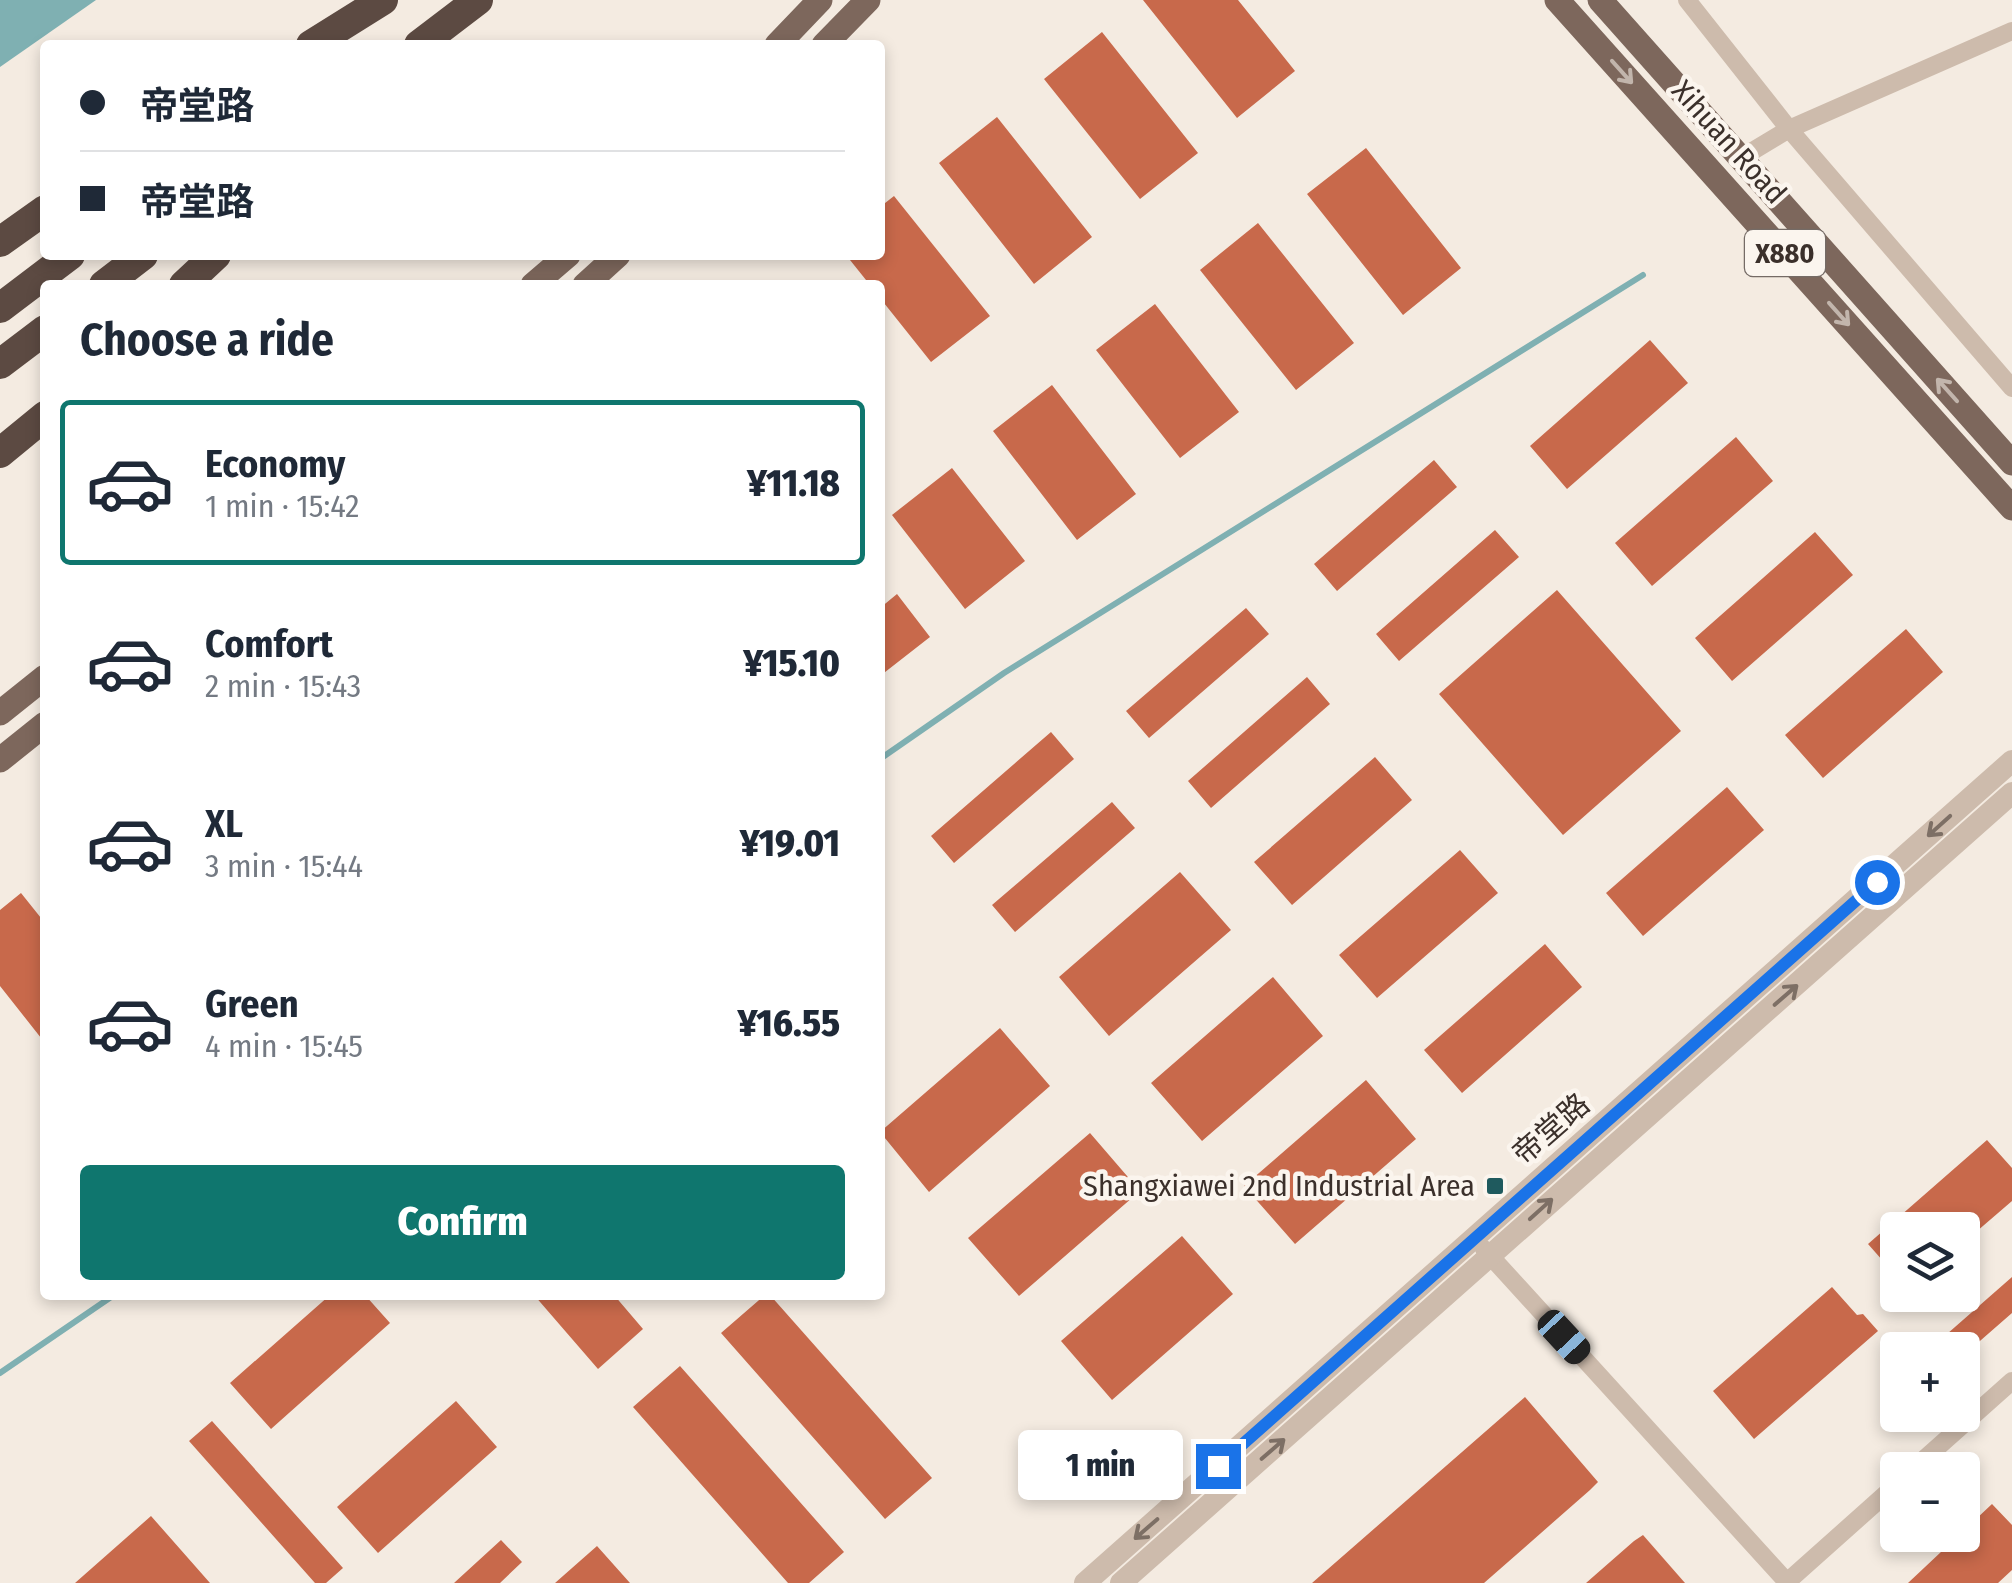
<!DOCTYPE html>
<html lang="en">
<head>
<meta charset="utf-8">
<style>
  :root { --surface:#fff; --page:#f2f2f3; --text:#1f2937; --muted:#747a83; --line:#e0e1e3; --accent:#0f766e }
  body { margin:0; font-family:"Fira Sans Condensed","Noto Sans SC",sans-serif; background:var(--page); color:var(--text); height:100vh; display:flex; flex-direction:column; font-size:38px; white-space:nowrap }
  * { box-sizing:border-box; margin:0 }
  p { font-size:32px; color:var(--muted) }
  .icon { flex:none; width:55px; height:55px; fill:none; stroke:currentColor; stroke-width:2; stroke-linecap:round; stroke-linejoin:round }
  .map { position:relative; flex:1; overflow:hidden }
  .details { position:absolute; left:40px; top:280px; width:845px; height:1020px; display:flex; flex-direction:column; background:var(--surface); border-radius:10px; box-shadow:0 5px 15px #0003 }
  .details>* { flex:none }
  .hud { position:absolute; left:40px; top:40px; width:845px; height:220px; border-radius:10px; box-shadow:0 5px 15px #0003; display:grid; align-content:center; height:220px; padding:0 40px; background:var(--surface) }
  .fabs { position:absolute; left:1880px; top:1212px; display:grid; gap:20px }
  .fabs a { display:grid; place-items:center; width:100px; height:100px; border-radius:10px; background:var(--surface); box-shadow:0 5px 15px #0003; font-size:50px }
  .end { position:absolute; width:45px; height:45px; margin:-22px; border:12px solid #1a73e8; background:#fff; box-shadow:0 0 0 5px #fff }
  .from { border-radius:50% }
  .bubble { position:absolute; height:70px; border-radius:10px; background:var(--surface); box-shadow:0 5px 15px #0003; font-size:32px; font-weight:800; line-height:70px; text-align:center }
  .car { position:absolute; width:30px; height:60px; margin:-30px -15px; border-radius:12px; box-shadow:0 0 8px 2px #0007; background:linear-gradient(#222 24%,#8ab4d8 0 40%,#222 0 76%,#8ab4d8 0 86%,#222 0) }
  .hud b { display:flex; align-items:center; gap:35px; height:95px; font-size:38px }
  .hud b+b { border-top:2px solid var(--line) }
  .hud i { width:25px; height:25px; background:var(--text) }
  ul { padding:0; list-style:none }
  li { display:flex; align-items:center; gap:30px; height:165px; margin:0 20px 15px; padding:0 20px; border:5px solid transparent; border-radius:10px }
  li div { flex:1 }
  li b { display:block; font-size:38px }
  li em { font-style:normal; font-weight:800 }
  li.active { border-color:var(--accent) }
  li>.icon { width:90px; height:90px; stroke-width:1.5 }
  h2 { padding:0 40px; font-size:45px; line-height:120px }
  .primary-button { display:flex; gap:20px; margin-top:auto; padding:20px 40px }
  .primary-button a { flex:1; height:115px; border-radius:10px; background:var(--accent); color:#fff; font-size:40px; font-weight:800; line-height:115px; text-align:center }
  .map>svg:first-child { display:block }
  .water { fill:#7fb0b2 }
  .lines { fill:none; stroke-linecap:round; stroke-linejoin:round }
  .stream { stroke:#7fb0b2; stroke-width:6 }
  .building { fill:#c8694b }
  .minor { stroke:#cdbbac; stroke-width:18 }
  .tertiary { stroke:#cdbbac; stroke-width:22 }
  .primary { stroke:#7d675c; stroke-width:25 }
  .motorway { stroke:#5c4a42; stroke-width:30 }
  .oneway { stroke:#c2b5ac }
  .oneway2 { stroke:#7d6f65 }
  .route { stroke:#1a73e8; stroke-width:12 }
  .poi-dot { fill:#1f5a5e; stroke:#fbf5ee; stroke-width:4 }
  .labels { text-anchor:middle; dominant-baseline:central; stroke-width:9; stroke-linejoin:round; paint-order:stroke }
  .shield { fill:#fbf5ee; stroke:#756b66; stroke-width:2.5 }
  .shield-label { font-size:28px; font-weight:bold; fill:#3b302b }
  .street-label { font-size:30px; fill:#3b302b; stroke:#fbf5ee }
  .poi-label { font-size:30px; fill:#3b302b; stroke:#fbf5ee; text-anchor:end }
</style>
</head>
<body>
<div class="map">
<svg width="2012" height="1583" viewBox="0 0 2012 1583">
  <rect width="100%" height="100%" fill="#f4ebe1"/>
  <path class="water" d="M 0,0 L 96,0 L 0,67 Z"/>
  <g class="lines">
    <path class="stream" d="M 880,759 L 1004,673 L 1643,275
      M 0,1373 L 114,1295"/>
  </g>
  <path class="building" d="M 1143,0 L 1238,0 L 1295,71 L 1237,118 Z
    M 1102,32 L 1198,153 L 1140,199 L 1044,79 Z
    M 997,117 L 1092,237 L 1034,284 L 939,163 Z
    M 1366,148 L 1461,268 L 1403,315 L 1307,194 Z
    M 894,196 L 990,316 L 931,362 L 880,298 L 880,285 L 870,285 L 846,255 L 880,255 L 880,207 Z
    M 1258,223 L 1354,343 L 1296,390 L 1200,270 Z
    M 1155,304 L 1239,412 L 1180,458 L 1096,350 Z
    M 1650,340 L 1688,383 L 1567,489 L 1530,446 Z
    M 1052,385 L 1136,494 L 1077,540 L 993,431 Z
    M 1736,437 L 1773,481 L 1652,586 L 1615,543 Z
    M 1434,460 L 1457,487 L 1337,591 L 1314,564 Z
    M 952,468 L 1025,561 L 965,609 L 892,515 Z
    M 1495,530 L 1519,557 L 1399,661 L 1376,634 Z
    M 1815,532 L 1853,575 L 1732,681 L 1695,638 Z
    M 1557,590 L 1681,731 L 1563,835 L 1439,694 Z
    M 897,594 L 930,637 L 880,676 L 880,608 Z
    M 1246,608 L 1269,634 L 1149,738 L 1126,711 Z
    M 1906,629 L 1943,672 L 1823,778 L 1785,735 Z
    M 1307,677 L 1330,704 L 1211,808 L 1188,781 Z
    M 1051,732 L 1074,759 L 954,863 L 931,836 Z
    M 1375,757 L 1412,800 L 1292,905 L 1254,862 Z
    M 1727,787 L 1764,830 L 1643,936 L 1606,893 Z
    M 1112,802 L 1135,828 L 1015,932 L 992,905 Z
    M 1460,850 L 1498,893 L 1377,998 L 1339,955 Z
    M 1180,872 L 1231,930 L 1109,1036 L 1059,977 Z
    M 21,893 L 45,923 L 45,1043 L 0,986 L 0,910 Z
    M 1545,944 L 1582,987 L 1462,1093 L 1424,1050 Z
    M 1273,977 L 1323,1036 L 1202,1141 L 1151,1083 Z
    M 1000,1028 L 1050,1086 L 929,1192 L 880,1132 Z
    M 1366,1080 L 1416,1139 L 1295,1244 L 1244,1186 Z
    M 1090,1133 L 1140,1191 L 1019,1296 L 968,1238 Z
    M 1987,1140 L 2012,1168 L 2012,1201 L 1962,1244 L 1962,1230 L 1898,1230 L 1898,1278 L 1868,1244 Z
    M 1182,1236 L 1233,1294 L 1112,1400 L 1061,1341 Z
    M 2012,1277 L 2012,1313 L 1965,1354 L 1947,1334 Z
    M 1832,1287 L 1857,1315 L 1863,1314 L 1878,1331 L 1754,1439 L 1713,1391 Z
    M 330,1295 L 365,1295 L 390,1323 L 271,1429 L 230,1383 Z
    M 534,1295 L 614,1295 L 643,1329 L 598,1369 Z
    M 765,1295 L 770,1295 L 932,1478 L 885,1519 L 721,1333 Z
    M 680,1366 L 844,1552 L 809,1583 L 788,1583 L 633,1407 Z
    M 1525,1397 L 1598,1482 L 1590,1490 L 1484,1583 L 1312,1583 Z
    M 456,1401 L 497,1447 L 378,1553 L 337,1507 Z
    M 212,1421 L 343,1568 L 326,1583 L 315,1583 L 189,1441 Z
    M 1992,1504 L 2012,1525 L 2012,1570 L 1998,1583 L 1908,1583 Z
    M 151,1516 L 210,1583 L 75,1583 Z
    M 1643,1535 L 1685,1583 L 1586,1583 L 1634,1541 Z
    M 501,1540 L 522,1562 L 500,1583 L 454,1583 Z
    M 597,1546 L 630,1583 L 555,1583 Z"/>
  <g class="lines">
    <path class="minor" d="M 1687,0 L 1789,129 L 2012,388
      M 1741,158 L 1789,129 L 2012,31
      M 1484,1249 L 1787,1582 L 1898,1483
      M 1912,1470 L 2012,1381"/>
    <path class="tertiary" d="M 1085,1583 L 2012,761
      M 1121,1583 L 2012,793"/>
    <path class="primary" d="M 1557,0 L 2012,508
      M 1600,0 L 2012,463
      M 777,45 L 820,0
      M 824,45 L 868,0
      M 533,285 L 568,255
      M 585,285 L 618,255
      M 0,713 L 45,677
      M 0,760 L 45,724"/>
    <path class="motorway" d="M 311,45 L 383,0
      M 419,45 L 478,0
      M 0,242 L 45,210
      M 104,285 L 143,255
      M 184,285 L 216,255
      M 0,308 L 70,255
      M 0,364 L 45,330
      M 0,453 L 45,416"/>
  </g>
  <defs><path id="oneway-shaft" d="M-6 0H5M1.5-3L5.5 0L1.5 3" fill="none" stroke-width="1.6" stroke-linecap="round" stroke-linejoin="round" transform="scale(2.5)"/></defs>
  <g class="oneway">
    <use href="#oneway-shaft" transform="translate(1622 72) rotate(48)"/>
    <use href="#oneway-shaft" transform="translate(1839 314) rotate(48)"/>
    <use href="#oneway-shaft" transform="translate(1947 390) rotate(-132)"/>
  </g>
  <g class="oneway2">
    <use href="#oneway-shaft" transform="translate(1939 826) rotate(138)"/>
    <use href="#oneway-shaft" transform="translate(1786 995) rotate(-41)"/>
    <use href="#oneway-shaft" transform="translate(1541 1209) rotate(-42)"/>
    <use href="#oneway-shaft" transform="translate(1273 1449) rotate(-41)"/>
    <use href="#oneway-shaft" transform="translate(1146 1529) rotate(139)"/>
  </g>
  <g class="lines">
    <path class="route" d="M 1218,1466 L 1877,882"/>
  </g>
  <rect class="poi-dot" x="1485" y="1176" width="20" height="20" rx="5"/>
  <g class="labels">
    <rect class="shield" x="1745" y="230" width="80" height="46" rx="8"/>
    <g class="shield-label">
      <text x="1785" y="253">X880</text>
    </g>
    <g class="street-label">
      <text transform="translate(1729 142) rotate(48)">Xihuan Road</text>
      <text transform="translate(1551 1129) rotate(-41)">帝堂路</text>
    </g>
    <g class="poi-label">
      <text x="1475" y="1186">Shangxiawei 2nd Industrial Area</text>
    </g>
  </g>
</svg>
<div class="fabs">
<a><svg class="icon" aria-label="layers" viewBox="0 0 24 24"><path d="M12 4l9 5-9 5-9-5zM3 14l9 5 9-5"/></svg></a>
<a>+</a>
<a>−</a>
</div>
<i class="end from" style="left:1877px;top:882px"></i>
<i class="end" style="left:1218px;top:1466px"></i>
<div class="bubble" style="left:1018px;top:1430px;width:165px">1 min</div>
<i class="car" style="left:1564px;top:1337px;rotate:137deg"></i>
<div class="hud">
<b><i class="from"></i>帝堂路</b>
<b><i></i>帝堂路</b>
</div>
<section class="details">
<h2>Choose a ride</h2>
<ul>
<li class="active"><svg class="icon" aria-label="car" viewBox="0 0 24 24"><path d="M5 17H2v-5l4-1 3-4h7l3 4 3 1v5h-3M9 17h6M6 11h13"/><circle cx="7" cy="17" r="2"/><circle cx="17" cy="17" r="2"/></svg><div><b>Economy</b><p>1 min · 15:42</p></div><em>¥11.18</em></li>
<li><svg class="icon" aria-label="car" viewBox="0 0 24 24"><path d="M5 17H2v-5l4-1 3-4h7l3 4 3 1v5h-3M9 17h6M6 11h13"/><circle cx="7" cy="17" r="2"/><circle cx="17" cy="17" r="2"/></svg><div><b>Comfort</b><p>2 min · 15:43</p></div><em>¥15.10</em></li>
<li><svg class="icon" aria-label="car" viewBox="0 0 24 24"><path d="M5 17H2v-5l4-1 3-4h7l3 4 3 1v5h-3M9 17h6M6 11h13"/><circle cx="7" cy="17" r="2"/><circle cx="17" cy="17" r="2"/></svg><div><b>XL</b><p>3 min · 15:44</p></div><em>¥19.01</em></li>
<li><svg class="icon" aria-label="car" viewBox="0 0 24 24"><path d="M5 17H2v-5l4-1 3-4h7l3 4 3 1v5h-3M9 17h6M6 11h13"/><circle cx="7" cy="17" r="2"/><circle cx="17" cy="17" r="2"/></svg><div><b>Green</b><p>4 min · 15:45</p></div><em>¥16.55</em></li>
</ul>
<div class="primary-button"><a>Confirm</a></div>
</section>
</div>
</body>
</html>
